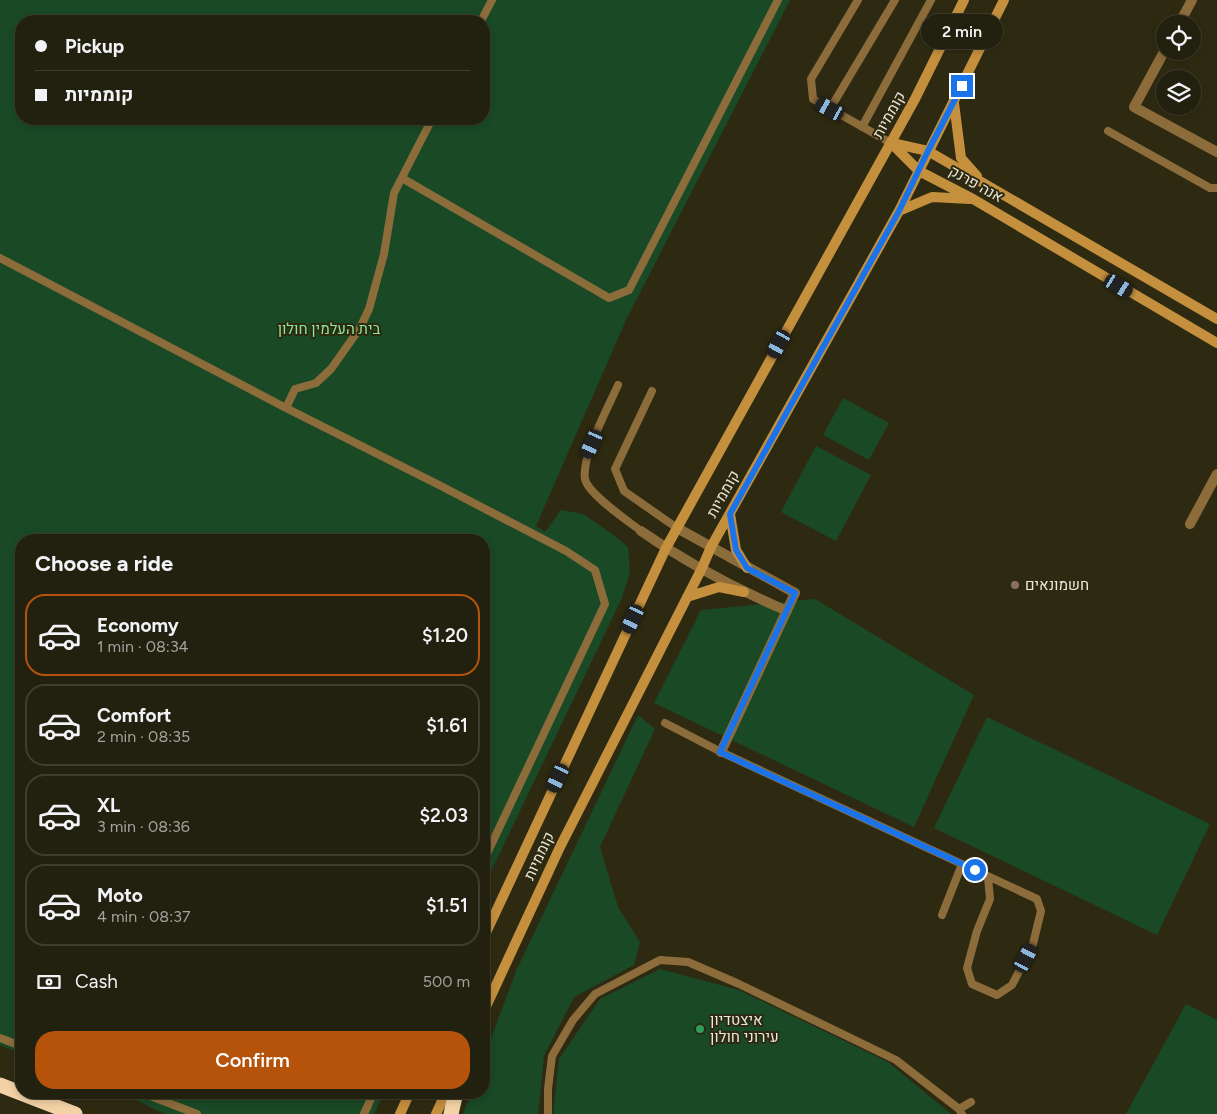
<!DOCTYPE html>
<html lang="en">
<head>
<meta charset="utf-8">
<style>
  :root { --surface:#22200e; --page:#2a2817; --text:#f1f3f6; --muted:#a2a39e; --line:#3f3e2e; --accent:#b45309 }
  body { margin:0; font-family:Figtree,Heebo,sans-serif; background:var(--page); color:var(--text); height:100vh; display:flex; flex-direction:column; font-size:19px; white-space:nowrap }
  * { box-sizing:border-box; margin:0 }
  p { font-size:16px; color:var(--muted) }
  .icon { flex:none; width:28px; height:28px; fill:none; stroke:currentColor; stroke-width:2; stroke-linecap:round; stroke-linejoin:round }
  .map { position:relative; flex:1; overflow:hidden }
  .drawer { position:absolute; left:15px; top:534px; width:475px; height:565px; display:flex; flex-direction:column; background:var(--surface); border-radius:20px; box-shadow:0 2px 8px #0003,0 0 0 1px var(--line) }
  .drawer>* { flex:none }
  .guide { position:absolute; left:15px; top:15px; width:475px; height:110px; border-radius:20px; box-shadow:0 2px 8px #0003,0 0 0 1px var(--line); display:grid; align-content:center; height:110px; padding:0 20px; background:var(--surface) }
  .tools { position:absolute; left:1156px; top:15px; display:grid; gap:10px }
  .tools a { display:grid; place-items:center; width:45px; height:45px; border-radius:50%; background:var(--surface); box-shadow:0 2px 8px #0003,0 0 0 1px var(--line); font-size:25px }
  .end { position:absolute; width:22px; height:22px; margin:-11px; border:6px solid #1a73e8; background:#fff; box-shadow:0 0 0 2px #fff }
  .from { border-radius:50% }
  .bubble { position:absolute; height:35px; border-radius:18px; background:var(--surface); box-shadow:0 2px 8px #0003,0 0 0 1px var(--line); font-size:16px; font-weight:600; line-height:35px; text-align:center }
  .car { position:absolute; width:15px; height:30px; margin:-15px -8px; border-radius:6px; box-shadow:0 0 4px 1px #0007; background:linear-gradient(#222 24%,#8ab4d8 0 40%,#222 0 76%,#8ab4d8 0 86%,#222 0) }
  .guide b { display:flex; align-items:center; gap:18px; height:48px; font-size:19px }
  .guide b+b { border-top:1px solid var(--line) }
  .guide i { width:12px; height:12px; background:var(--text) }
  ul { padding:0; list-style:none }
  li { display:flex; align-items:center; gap:15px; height:82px; margin:0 10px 8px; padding:0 10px; border:2px solid var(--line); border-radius:20px }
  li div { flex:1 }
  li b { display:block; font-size:19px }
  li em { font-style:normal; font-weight:600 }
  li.selected { border-color:var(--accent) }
  li>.icon { width:45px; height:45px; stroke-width:1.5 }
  h2 { padding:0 20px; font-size:22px; line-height:60px }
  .pay { display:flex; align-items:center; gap:12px; height:55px; padding:0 20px; font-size:19px }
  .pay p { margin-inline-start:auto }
  .button { display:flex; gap:10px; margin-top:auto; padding:10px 20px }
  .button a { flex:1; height:58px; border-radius:20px; background:var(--accent); color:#fff; font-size:20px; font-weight:600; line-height:58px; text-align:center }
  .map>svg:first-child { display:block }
  .green { fill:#1a4926; fill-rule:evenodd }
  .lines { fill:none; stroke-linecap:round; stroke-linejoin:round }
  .lane { stroke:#8d6c3c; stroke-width:8 }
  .street { stroke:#8d6c3c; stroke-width:10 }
  .secondary { stroke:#c5903e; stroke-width:10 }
  .highway { stroke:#f3d2a6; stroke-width:15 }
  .route { stroke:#1a73e8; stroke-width:6 }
  .education-dot { fill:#8d6e63; stroke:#2e2a12; stroke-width:2 }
  .leisure-dot { fill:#2e9e5b; stroke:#2e2a12; stroke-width:2 }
  .labels { text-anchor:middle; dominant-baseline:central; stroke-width:4; stroke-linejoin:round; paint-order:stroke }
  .street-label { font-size:15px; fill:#ebe9da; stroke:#2e2a12 }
  .park-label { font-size:15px; fill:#88e99b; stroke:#2e2a12 }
  .poi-label { font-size:15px; fill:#ebe9da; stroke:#2e2a12; text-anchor:start }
</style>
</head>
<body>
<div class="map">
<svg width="1217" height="1114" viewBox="0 0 1217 1114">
  <rect width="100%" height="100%" fill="#2e2a12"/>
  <path class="green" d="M 0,0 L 790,0 L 626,320 L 536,526 L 545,532 L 561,510 L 583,514 L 611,533 L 628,547 L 630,573 L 621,600 L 484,886 L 484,540 L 21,540 L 21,1054 L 0,1045 ZM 21,21 L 484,21 L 484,119 L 21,119 Z
    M 843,398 L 889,423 L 869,460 L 823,435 Z
    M 816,446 L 871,475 L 836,541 L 781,512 Z
    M 815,599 L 974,695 L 914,827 L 654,703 L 701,610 Z
    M 638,715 L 655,729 L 600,847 L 618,907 L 640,942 L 634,965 L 574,997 L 544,1056 L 538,1114 L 463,1114 L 471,1093 L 484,1092 L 484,1057 L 516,971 Z
    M 987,717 L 1210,824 L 1157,935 L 934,828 Z
    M 660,969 L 739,990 L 888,1062 L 951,1114 L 553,1114 L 559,1059 L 600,999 Z
    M 1186,1004 L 1217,1020 L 1217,1114 L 1126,1114 Z
    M 121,1093 L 384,1093 L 374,1114 L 165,1114 Z"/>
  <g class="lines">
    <path class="lane" d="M 858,0 L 811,79 L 813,99 L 891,143
      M 481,21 L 492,0
      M 830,109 L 895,0
      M 862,127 L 931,0
      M 1108,131 L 1210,188 L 1217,188
      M 402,178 L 609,298 L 629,290 L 778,0
      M 0,258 L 286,408 L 441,486 L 566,551 L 595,570 L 605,604 L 484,860
      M 618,385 C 609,406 581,457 585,479 C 588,494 628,521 641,531
      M 652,391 L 615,469 L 624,491 L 677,528
      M 286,408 L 295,389 L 316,383 L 331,369 L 360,328 L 369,309 L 384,254 L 394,193 L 432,119
      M 665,723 L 721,752 L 1037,899 L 1041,911 L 1033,944 L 1012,985 L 997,995 L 972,984 L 967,968 L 977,931 L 990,899 L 988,877
      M 942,915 L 962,864
      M 0,1038 L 21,1046
      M 140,1092 L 197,1114
      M 959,1109 L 971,1102
      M 364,1114 L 374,1092
      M 548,1114 L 548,1089 L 552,1056 L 573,1020 L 595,994 L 660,960 L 688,962 L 739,984 L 859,1042 L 896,1060 L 959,1109 L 962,1114"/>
    <path class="street" d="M 1179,24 L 1192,0
      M 1165,50 L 1134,107 L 1217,152
      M 1190,524 L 1217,474
      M 677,528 L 795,593 L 721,752
      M 641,531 C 687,563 736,589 787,611"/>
    <path class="secondary" d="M 954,103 L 961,158 L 977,176
      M 891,143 L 919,171 L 973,199 L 1217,343
      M 892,143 L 928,151 L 1217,319
      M 899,211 L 932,197 L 970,199
      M 730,514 L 736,550 L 747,568
      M 687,597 L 719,587 L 744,592
      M 484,937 L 666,548 L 915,99 L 964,0
      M 484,1011 L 560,847 L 702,568 L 711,547 L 899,211 L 1004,0
      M 400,1114 L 410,1092
      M 436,1114 L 446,1092"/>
    <path class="highway" d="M 0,1085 L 75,1114
      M 451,1114 L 456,1092"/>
  </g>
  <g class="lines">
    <path class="route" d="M 962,86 L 928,151 L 899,211 L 730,514 L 736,550 L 747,568 L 795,593 L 720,752 L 975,870"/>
  </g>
  <circle class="education-dot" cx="1015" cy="585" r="5"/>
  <circle class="leisure-dot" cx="700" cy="1029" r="5"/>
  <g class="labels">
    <g class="street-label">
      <text transform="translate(889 115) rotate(-61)">קוממיות</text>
      <text transform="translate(976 184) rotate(29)">אנה פרנק</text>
      <text transform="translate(723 494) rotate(-61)">קוממיות</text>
      <text transform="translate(539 856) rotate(-65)">קוממיות</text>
    </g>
    <g class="park-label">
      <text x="329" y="329">בית העלמין חולון</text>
    </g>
    <g class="poi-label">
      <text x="1025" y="585">חשמונאים</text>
      <text x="710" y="1020">איצטדיון<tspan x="710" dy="17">עירוני חולון</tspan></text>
    </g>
  </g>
</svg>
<div class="tools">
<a><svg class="icon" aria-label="locate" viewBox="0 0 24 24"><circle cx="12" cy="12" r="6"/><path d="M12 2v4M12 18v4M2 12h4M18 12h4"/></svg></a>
<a><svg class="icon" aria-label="layers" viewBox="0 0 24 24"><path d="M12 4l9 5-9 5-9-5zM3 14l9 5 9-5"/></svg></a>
</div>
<i class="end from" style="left:975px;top:870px"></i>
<i class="end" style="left:962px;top:86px"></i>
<div class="bubble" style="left:921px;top:14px;width:82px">2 min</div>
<i class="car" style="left:830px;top:109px;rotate:299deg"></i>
<i class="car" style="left:1119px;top:286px;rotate:121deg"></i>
<i class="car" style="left:779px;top:344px;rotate:209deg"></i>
<i class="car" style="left:592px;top:444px;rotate:204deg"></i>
<i class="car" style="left:633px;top:619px;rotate:205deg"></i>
<i class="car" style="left:558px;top:778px;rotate:205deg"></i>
<i class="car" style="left:1026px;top:958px;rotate:28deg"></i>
<div class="guide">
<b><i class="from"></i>Pickup</b>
<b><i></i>קוממיות</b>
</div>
<section class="drawer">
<h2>Choose a ride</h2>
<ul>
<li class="selected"><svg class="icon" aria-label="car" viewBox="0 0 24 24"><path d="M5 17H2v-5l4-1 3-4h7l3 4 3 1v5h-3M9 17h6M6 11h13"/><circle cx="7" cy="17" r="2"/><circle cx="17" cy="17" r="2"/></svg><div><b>Economy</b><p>1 min · 08:34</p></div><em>$1.20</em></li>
<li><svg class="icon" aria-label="car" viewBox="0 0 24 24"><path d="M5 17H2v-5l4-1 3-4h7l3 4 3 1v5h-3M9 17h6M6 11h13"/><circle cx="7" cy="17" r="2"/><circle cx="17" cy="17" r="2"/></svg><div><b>Comfort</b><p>2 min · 08:35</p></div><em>$1.61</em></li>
<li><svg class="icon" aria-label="car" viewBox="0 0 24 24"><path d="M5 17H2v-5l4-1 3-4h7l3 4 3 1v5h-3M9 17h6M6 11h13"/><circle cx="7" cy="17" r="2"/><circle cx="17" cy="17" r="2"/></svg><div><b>XL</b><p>3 min · 08:36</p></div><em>$2.03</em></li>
<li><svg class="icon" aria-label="car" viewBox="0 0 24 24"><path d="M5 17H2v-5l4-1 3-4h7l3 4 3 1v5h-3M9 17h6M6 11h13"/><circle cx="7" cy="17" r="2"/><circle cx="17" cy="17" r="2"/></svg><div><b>Moto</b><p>4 min · 08:37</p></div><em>$1.51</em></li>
</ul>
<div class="pay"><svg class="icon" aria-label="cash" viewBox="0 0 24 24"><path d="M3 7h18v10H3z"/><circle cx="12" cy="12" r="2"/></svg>Cash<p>500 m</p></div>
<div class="button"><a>Confirm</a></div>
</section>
</div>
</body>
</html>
